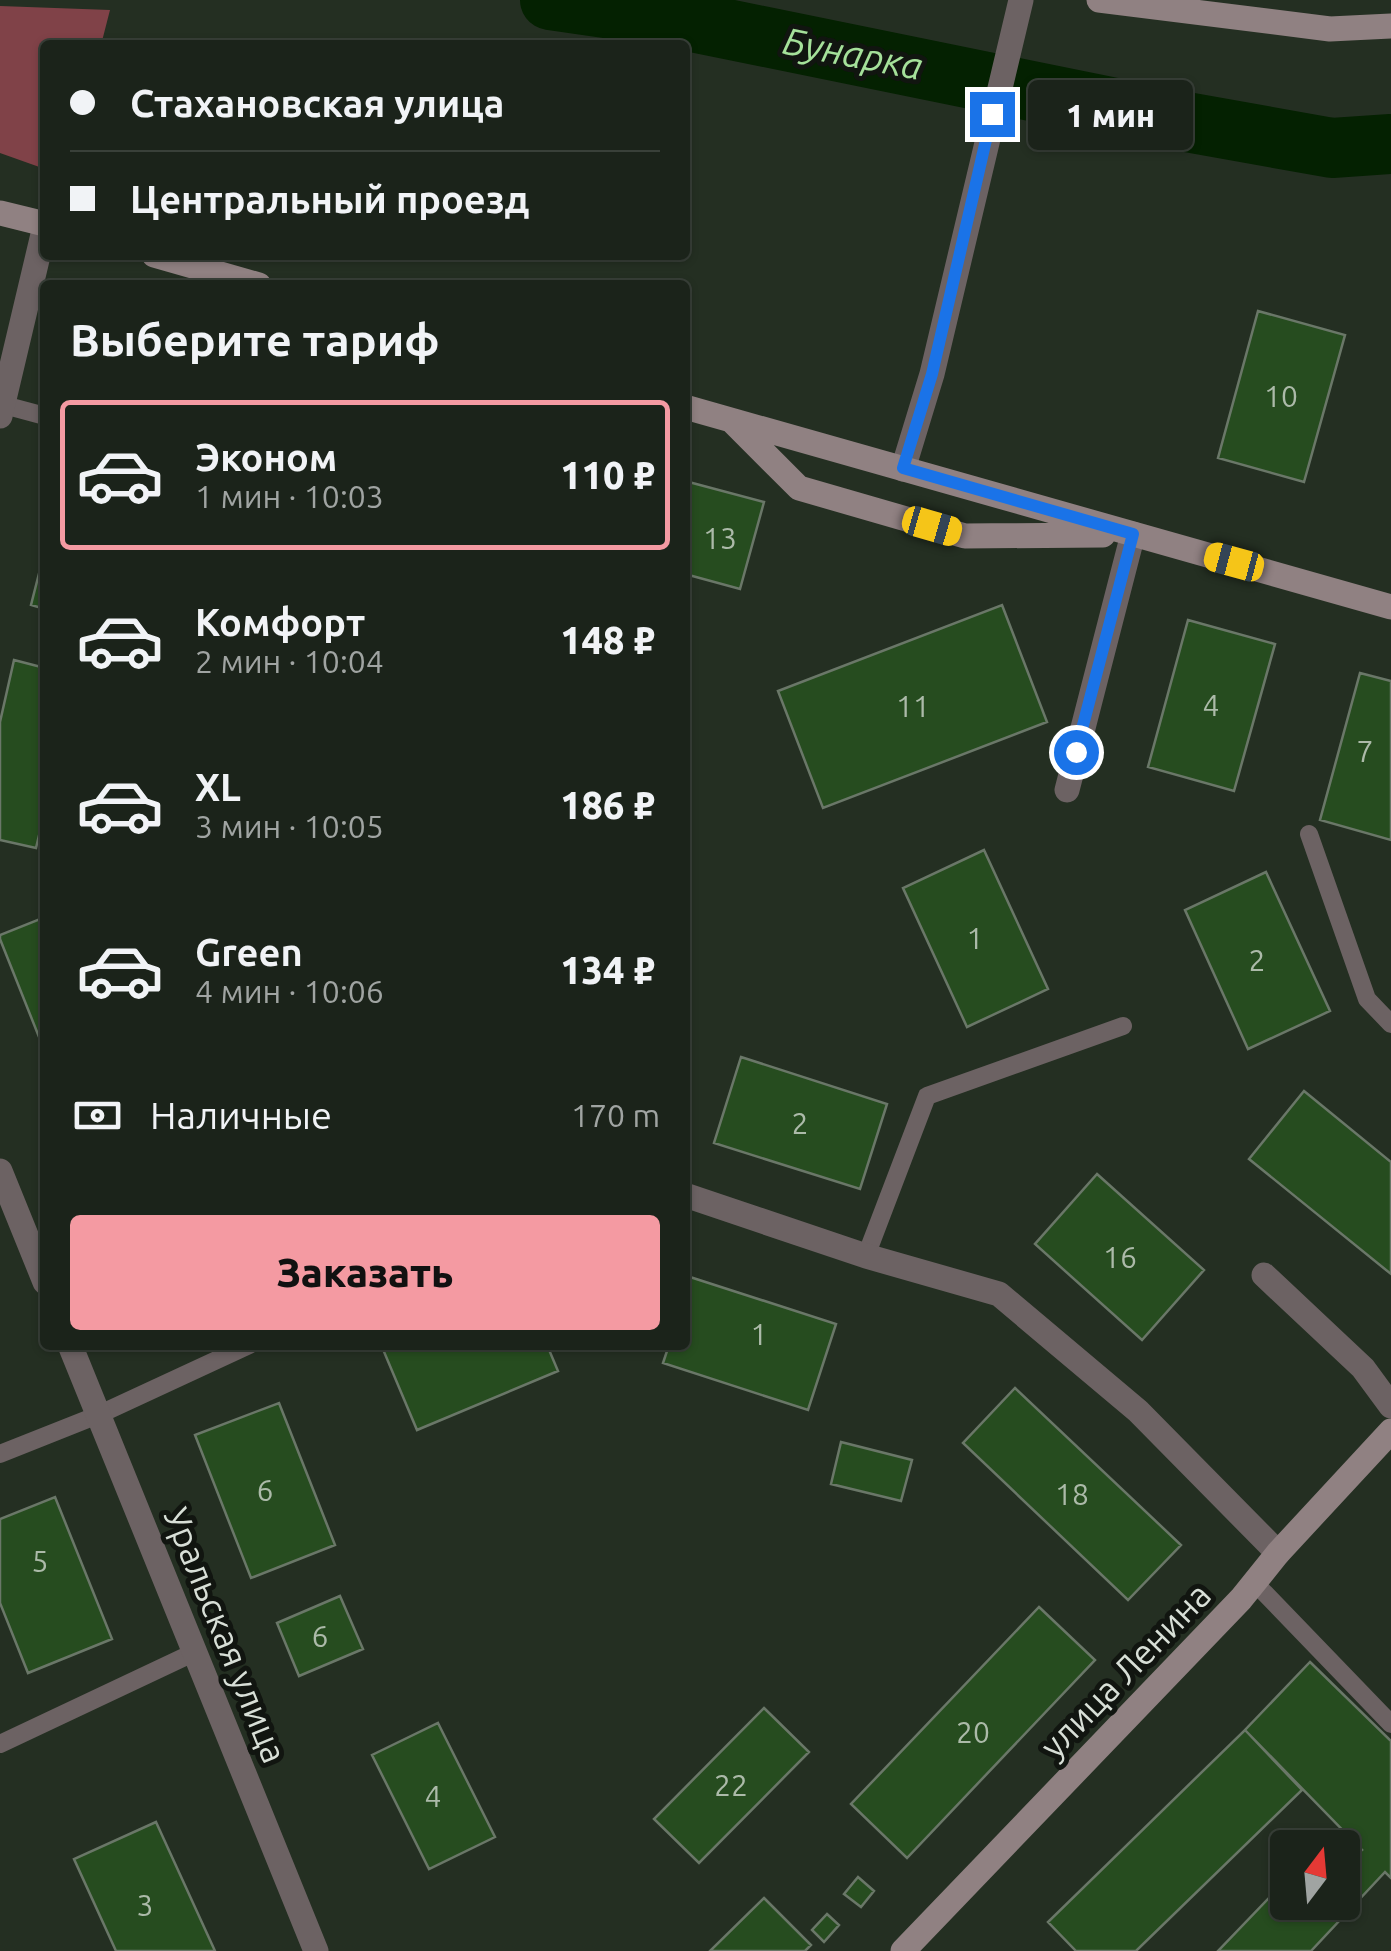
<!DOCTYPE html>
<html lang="ru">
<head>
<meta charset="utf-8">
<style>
  :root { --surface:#1b231a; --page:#282f27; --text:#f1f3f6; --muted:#a0a4a2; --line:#394039; --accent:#f49aa2 }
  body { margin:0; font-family:Ubuntu,sans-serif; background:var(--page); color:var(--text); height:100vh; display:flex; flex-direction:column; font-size:38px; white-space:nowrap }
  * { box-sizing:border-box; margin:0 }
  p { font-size:32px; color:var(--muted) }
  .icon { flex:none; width:55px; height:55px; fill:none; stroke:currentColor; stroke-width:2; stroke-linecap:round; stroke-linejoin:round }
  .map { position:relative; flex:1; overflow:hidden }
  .sheet { position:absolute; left:40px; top:280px; width:650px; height:1070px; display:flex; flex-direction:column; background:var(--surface); border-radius:10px; box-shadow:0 2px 8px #0004,0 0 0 2px var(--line) }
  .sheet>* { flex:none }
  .banner { position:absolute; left:40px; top:40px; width:650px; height:220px; border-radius:10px; box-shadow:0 2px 8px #0004,0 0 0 2px var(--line); display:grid; align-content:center; height:220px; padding:0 30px; background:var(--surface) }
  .needle { width:65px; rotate:16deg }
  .controls { position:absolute; left:1270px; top:1830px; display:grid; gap:20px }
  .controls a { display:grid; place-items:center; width:90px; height:90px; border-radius:10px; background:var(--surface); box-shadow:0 2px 8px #0004,0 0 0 2px var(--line); font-size:50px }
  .end { position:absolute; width:45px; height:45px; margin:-22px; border:12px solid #1a73e8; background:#fff; box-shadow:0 0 0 5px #fff }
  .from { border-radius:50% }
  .bubble { position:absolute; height:70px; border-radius:10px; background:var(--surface); box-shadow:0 2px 8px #0004,0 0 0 2px var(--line); font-size:32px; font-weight:800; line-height:70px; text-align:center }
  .car { position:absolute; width:30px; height:60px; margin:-30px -15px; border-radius:12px; box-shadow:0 0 8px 2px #0007; background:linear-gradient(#f5c518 24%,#345 0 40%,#f5c518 0 76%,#345 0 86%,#f5c518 0) }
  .banner b { display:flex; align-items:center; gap:35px; height:95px; font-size:38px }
  .banner b+b { border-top:2px solid var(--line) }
  .banner i { width:25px; height:25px; background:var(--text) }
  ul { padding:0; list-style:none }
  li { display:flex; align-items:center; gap:30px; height:150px; margin:0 20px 15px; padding:0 10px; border:5px solid transparent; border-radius:10px }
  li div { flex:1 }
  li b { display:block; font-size:38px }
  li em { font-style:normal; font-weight:800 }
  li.current { border-color:var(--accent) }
  li>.icon { width:90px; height:90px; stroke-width:1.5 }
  h2 { padding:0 30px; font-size:45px; line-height:120px }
  .pay { display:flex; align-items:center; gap:25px; height:110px; padding:0 30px; font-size:38px }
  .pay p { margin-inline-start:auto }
  .action { display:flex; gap:20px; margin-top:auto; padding:20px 30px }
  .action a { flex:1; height:115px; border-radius:10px; background:var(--accent); color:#111; font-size:40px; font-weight:800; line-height:115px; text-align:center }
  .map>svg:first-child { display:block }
  .forest { fill:#804248 }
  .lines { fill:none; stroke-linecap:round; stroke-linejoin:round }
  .river { stroke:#042101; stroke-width:60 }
  .building { fill:#264c1f; stroke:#6a7768; stroke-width:2.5 }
  .service { stroke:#6c6263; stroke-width:18 }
  .minor { stroke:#6c6263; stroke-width:25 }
  .tertiary { stroke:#6c6263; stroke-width:25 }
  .secondary { stroke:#908182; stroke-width:25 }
  .route { stroke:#1a73e8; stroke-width:12 }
  .labels { text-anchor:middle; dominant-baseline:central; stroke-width:10; stroke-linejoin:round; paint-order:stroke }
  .number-label { font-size:30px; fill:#acbaa9 }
  .street-label { font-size:35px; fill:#d8dfd7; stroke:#111510 }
  .water-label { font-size:38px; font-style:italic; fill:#a5e19a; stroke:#111510 }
</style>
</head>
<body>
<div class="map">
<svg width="1391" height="1951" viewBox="0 0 1391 1951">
  <rect width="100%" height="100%" fill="#242f22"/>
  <path class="forest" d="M 0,6 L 110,10 L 101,45 L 45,45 L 45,169 L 0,153 Z"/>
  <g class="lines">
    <path class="river" d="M 550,0 L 668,17 L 1164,118 L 1332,148 L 1391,144"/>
  </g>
  <path class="building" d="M 1258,311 L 1345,335 L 1304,482 L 1218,458 Z
    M 685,481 L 764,502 L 740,589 L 685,574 Z
    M 45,550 L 45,609 L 31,605 Z
    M 1002,605 L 1047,722 L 823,808 L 778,691 Z
    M 1188,620 L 1275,644 L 1234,791 L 1148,767 Z
    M 14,660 L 45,668 L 45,810 L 36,848 L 0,840 L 0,722 Z
    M 1360,673 L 1391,681 L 1391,840 L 1320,820 Z
    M 984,850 L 1048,989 L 967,1027 L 903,888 Z
    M 1266,872 L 1330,1011 L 1248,1049 L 1185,910 Z
    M 45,917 L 45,1052 L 0,939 L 0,935 Z
    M 741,1057 L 887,1104 L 860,1189 L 714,1143 Z
    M 1304,1091 L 1391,1162 L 1391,1274 L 1249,1159 Z
    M 1097,1174 L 1204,1270 L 1142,1340 L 1035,1244 Z
    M 690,1277 L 836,1324 L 808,1410 L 663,1363 L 669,1345 L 685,1345 L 685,1294 Z
    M 387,1345 L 547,1345 L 558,1371 L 417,1430 L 382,1347 Z
    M 1015,1388 L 1181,1545 L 1128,1600 L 963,1443 Z
    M 279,1403 L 335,1545 L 251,1578 L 195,1435 Z
    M 841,1442 L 912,1460 L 901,1501 L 831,1484 Z
    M 55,1497 L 112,1639 L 28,1673 L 0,1603 L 0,1519 Z
    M 340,1596 L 363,1649 L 299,1676 L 277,1623 Z
    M 1039,1607 L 1095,1660 L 907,1858 L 851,1804 Z
    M 1310,1662 L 1391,1741 L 1391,1878 L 1385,1872 L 1311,1951 L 1218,1951 L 1288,1878 L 1288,1902 L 1342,1902 L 1342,1867 L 1362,1850 L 1245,1730 Z
    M 764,1708 L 809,1752 L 699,1863 L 654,1819 Z
    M 438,1723 L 495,1837 L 429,1869 L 372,1755 Z
    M 1245,1730 L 1302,1790 L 1136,1951 L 1076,1951 L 1048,1922 Z
    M 156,1822 L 215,1951 L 116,1951 L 74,1859 Z
    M 858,1877 L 874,1891 L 861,1907 L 844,1894 Z
    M 764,1898 L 811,1945 L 805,1951 L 710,1951 Z
    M 827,1914 L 839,1925 L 824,1942 L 812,1930 Z"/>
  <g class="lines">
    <path class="service" d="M 0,404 L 45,416
      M 1309,834 L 1367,999 L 1391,1024
      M 866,1256 L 927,1096 L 1123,1026
      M 0,1454 L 98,1415 L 249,1345
      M 1255,1583 L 1391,1724
      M 0,1744 L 195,1652"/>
    <path class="minor" d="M 0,416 L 45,226
      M 1067,790 L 1133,534
      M 0,1171 L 45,1282
      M 685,1195 L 866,1256 L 999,1294 L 1138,1411 L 1278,1553
      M 1264,1275 L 1363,1368 L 1391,1406
      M 70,1345 L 316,1951"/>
    <path class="tertiary" d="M 903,469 L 932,374 L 1021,0"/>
    <path class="secondary" d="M 1099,0 L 1330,29 L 1391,26
      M 0,213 L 45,224
      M 154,255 L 259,285
      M 685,407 L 1391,607
      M 732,421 L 799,488 L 965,536 L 1103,535
      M 903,1951 L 1241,1599 L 1278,1553 L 1391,1431"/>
  </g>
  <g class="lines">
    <path class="route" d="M 992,114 L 932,374 L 903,468 L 1133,534 L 1076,752"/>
  </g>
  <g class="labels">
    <g class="number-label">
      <text x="1281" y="396">10</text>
      <text x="720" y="538">13</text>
      <text x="1211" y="705">4</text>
      <text x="913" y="706">11</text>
      <text x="1365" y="751">7</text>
      <text x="975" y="938">1</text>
      <text x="1257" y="960">2</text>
      <text x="800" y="1123">2</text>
      <text x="1120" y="1257">16</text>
      <text x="759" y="1334">1</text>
      <text x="265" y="1490">6</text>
      <text x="1072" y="1494">18</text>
      <text x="40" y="1561">5</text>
      <text x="320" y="1636">6</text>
      <text x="973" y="1732">20</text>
      <text x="731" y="1785">22</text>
      <text x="433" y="1796">4</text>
      <text x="145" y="1905">3</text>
    </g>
    <g class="street-label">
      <text transform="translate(226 1635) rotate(68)">Уральская улица</text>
      <text transform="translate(1125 1670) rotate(-46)">улица Ленина</text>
    </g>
    <g class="water-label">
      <text transform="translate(853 53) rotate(11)">Бунарка</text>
    </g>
  </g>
</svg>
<div class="controls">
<a><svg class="needle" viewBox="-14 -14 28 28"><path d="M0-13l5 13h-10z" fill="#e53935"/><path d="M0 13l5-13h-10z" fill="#a0a4a2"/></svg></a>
</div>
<i class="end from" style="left:1076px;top:752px"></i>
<i class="end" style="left:992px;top:114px"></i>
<div class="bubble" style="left:1028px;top:80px;width:165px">1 мин</div>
<i class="car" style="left:932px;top:526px;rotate:106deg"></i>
<i class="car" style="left:1234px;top:562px;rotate:285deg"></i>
<div class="banner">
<b><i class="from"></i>Стахановская улица</b>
<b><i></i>Центральный проезд</b>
</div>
<section class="sheet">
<h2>Выберите тариф</h2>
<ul>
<li class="current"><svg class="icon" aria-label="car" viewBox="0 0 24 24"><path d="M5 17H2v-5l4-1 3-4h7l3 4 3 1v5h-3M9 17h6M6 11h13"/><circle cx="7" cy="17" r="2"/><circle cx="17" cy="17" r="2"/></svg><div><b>Эконом</b><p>1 мин · 10:03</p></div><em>110 ₽</em></li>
<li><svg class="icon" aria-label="car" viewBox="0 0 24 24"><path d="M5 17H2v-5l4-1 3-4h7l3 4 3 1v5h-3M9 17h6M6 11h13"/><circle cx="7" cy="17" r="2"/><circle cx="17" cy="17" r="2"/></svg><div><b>Комфорт</b><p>2 мин · 10:04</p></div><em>148 ₽</em></li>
<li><svg class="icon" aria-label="car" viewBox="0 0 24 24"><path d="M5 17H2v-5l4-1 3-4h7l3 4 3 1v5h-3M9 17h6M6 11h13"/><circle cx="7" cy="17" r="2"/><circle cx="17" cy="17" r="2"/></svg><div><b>XL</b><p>3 мин · 10:05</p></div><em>186 ₽</em></li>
<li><svg class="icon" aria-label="car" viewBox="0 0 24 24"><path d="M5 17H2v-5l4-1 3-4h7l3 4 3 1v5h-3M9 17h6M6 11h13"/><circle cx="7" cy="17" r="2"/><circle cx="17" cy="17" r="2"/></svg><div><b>Green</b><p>4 мин · 10:06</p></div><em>134 ₽</em></li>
</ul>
<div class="pay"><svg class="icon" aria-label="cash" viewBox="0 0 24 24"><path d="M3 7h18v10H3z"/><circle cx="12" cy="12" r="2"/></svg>Наличные<p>170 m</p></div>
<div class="action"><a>Заказать</a></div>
</section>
</div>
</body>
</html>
